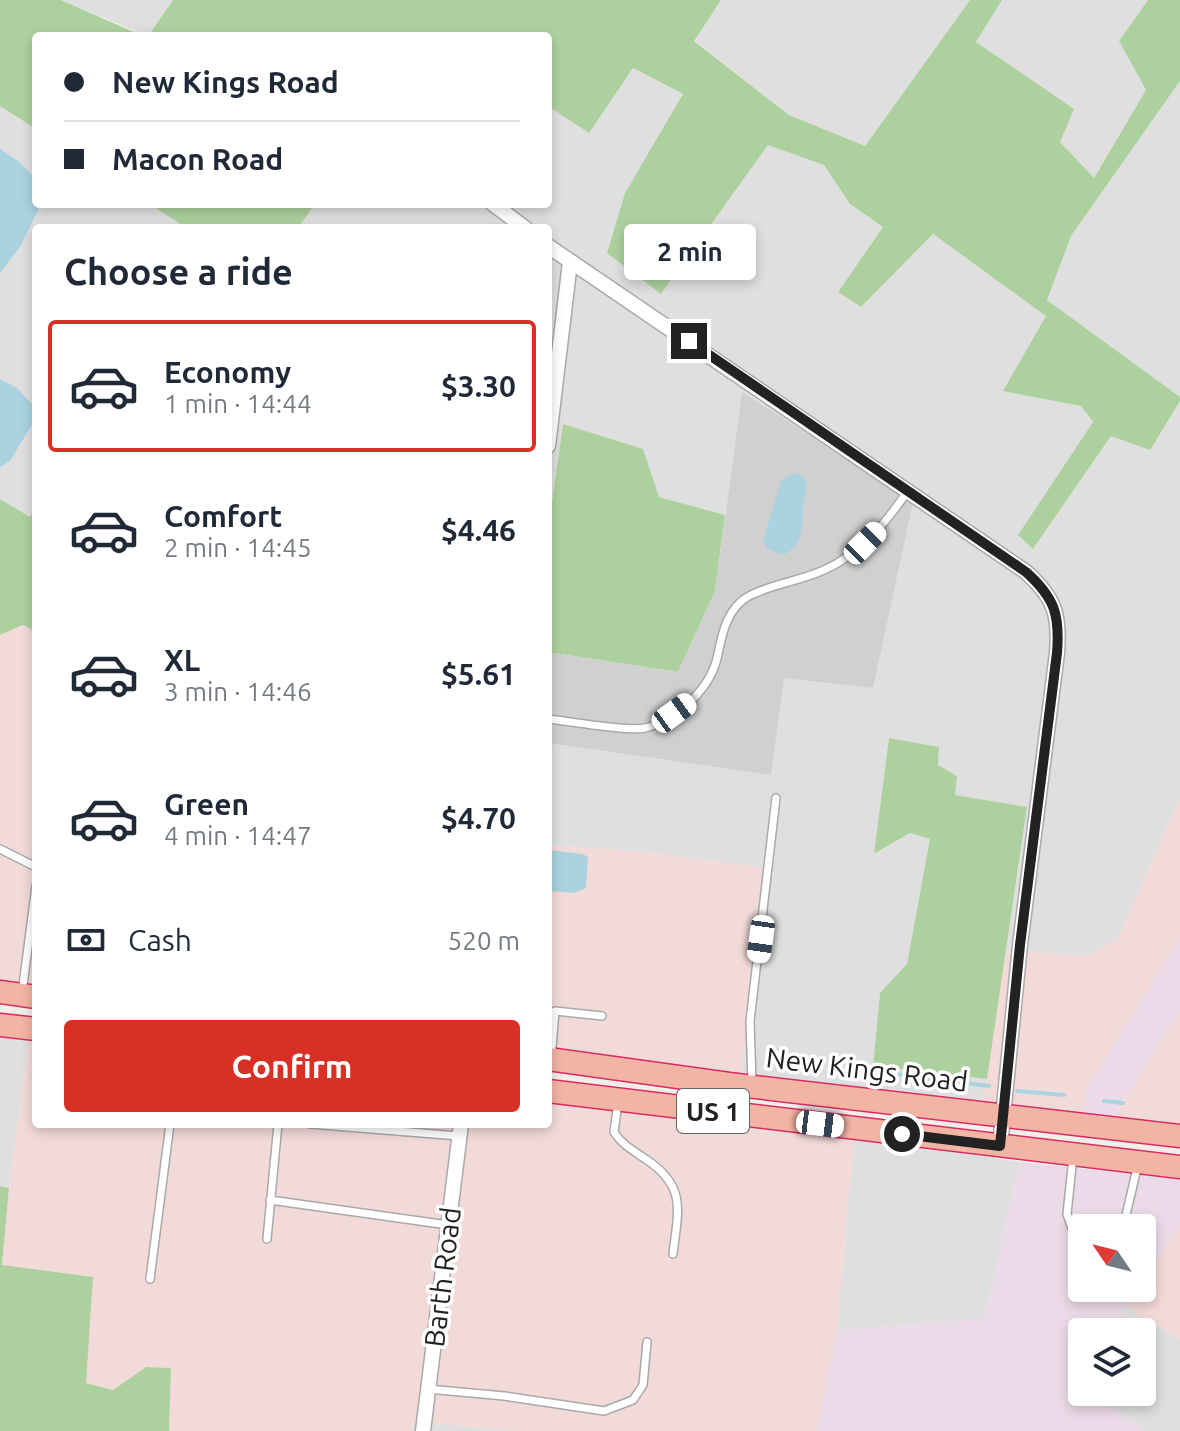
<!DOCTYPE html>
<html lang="en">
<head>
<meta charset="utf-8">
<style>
  :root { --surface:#fff; --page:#f2f2f3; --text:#1f2937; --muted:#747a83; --line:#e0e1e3; --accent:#d93025 }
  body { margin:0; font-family:Ubuntu,sans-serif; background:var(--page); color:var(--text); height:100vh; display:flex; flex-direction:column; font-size:30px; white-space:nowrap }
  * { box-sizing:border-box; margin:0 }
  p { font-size:26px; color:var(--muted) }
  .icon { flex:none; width:44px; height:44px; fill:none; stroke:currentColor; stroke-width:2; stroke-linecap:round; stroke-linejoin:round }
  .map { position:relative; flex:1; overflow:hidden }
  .sheet { position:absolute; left:32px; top:224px; width:520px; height:904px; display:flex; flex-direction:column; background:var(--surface); border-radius:8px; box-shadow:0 4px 12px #0003 }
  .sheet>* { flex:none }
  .top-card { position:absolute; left:32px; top:32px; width:520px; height:176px; border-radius:8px; box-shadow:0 4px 12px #0003; display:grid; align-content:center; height:176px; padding:0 32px; background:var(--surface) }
  .needle { width:52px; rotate:305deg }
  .buttons { position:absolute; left:1068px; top:1214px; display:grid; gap:16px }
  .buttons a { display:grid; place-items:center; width:88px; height:88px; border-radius:8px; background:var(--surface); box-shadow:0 4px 12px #0003; font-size:40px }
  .end { position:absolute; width:36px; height:36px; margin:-18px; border:10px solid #222; background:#fff; box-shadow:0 0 0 4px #fff }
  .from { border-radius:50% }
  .bubble { position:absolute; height:56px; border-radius:8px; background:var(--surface); box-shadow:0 4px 12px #0003; font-size:26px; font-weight:600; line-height:56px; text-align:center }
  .car { position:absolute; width:24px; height:48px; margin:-24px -12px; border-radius:10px; box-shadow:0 0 6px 2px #0007; background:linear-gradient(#fff 24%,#345 0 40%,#fff 0 76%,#345 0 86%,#fff 0) }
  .top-card b { display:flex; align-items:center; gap:28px; height:76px; font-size:30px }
  .top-card b+b { border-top:2px solid var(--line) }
  .top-card i { width:20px; height:20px; background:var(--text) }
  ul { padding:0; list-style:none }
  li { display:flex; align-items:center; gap:24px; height:132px; margin:0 16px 12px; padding:0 16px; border:4px solid transparent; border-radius:8px }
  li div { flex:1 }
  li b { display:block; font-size:30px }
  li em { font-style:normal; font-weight:600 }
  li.on { border-color:var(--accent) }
  li>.icon { width:72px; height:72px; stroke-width:1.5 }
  h2 { padding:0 32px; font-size:36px; line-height:96px }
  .pay { display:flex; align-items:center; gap:20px; height:88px; padding:0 32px; font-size:30px }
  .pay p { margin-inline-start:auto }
  .action { display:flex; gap:16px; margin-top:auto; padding:16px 32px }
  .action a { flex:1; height:92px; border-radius:8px; background:var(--accent); color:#fff; font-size:32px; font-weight:600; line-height:92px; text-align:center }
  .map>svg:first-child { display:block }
  .residential { fill:#e0dfdf }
  .commercial { fill:#f2dad9 }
  .industrial { fill:#ebdbe8 }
  .religious { fill:#d0d0d0 }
  .forest { fill:#add19e }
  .water { fill:#aad3df }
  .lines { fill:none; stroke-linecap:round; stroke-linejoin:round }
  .stream { stroke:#aad3df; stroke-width:4 }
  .service-casing { stroke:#a9a9a9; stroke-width:10 }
  .minor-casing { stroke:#a9a9a9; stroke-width:17 }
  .trunk-casing { stroke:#dc2a67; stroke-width:25 }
  .service { stroke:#fff; stroke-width:7 }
  .minor { stroke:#fff; stroke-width:14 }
  .trunk { stroke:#f2b4a3; stroke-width:22 }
  .route { stroke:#222; stroke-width:10 }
  .labels { text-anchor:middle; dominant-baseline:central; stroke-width:7; stroke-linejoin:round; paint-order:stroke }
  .shield { fill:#fff; stroke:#646464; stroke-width:2 }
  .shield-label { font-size:26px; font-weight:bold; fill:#222 }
  .street-label { font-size:28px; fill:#222; stroke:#fff }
</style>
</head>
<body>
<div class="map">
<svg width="1180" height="1431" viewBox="0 0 1180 1431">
  <rect width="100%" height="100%" fill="#f2efe9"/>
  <path class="residential" d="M 61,0 L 173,0 L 148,36 Z
    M 721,0 L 970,0 L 865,146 L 789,115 L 694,40 Z
    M 1002,0 L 1148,0 L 1119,41 L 1146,90 L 1094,178 L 1059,142 L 976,42 Z
    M 633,68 L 684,95 L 625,193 L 661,293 L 768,144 L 824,165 L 850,204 L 883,227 L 838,292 L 861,307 L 933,234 L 1046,316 L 1081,406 L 1093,423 L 1018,535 L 1033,549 L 1111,436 L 1150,449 L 1180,401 L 1180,797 L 1119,937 L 1086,956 L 1006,950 L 1027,807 L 954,795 L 938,765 L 939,747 L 889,739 L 875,854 L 910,833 L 931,839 L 907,964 L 880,993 L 873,1065 L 987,1079 L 983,1102 L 741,1077 L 767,868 L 637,851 L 548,845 L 548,743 L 771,775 L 783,678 L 742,393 L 725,515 L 659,497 L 563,425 L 548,532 L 548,228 L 298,228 L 315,204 L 548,204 L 548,106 L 589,132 Z
    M 1180,81 L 1180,397 L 1047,300 L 1071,236 Z
    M 0,106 L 36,129 L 36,204 L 150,204 L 186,228 L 36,228 L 36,509 L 30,518 L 0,499 Z
    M 0,1036 L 29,1040 L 9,1188 L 0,1186 Z
    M 854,1137 L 1019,1162 L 985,1319 L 837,1330 Z
    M 1125,1306 L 1180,1339 L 1180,1431 L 1146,1431 L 1098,1399 L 1101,1392 L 1142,1392 L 1142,1332 L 1117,1332 Z
    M 413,1421 L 516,1431 L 412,1431 Z"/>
  <path class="commercial" d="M 23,625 L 36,632 L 36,991 L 0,987 L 0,635 Z
    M 1180,797 L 1180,938 L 1087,1089 L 1082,1115 L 983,1102 L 1006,950 L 1086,956 L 1119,937 Z
    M 548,845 L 637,851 L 767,868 L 741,1077 L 548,1050 Z
    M 1180,1011 L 1180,1127 L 1112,1119 Z
    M 29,1040 L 36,1040 L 36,1124 L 548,1124 L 548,1101 L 854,1137 L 837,1330 L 817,1431 L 516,1431 L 413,1421 L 412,1431 L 169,1431 L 171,1368 L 146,1367 L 113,1390 L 86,1383 L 2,1265 L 9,1188 Z
    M 1180,1226 L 1180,1339 L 1125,1306 L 1137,1288 L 1142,1288 L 1142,1281 Z"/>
  <path class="industrial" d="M 1180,938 L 1180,1011 L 1112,1119 L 1082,1115 L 1087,1089 Z
    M 1019,1162 L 1180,1179 L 1180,1226 L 1142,1281 L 1142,1228 L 1082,1228 L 1082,1288 L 1137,1288 L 1125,1306 L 1117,1332 L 1082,1332 L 1082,1392 L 1101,1392 L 1099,1399 L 1146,1431 L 817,1431 L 837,1330 L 985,1319 Z"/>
  <path class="religious" d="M 742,392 L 913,502 L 873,688 L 784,678 L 771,775 L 548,743 L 548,652 L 678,672 L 715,591 Z"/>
  <path class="forest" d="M 0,0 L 61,0 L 143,36 L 36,36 L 36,129 L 0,106 Z
    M 173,0 L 721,0 L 694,41 L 789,115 L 865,146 L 970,0 L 1002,0 L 976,42 L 1074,109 L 1060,142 L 1094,178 L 1146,90 L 1119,41 L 1148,0 L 1180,0 L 1180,81 L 1071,236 L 1047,300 L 1180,397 L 1180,401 L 1150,450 L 1111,436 L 1033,549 L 1018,535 L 1093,422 L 1081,406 L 1003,391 L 1046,316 L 933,234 L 861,307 L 838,292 L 883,227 L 850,204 L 824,165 L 768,145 L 661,294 L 607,253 L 625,193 L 683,94 L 633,68 L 589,133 L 548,106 L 548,36 L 440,36 L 435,33 L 432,36 L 148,36 Z
    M 150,204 L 315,204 L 298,228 L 186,228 Z
    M 563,424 L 643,449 L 659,497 L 725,515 L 715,591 L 678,672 L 548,652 L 548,532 Z
    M 0,499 L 30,517 L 36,509 L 36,632 L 23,625 L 0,635 Z
    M 889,738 L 939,747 L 938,765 L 957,776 L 955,795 L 1027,807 L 987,1079 L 873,1066 L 880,993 L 907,964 L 930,839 L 910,833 L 874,854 Z
    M 0,1186 L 9,1188 L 2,1265 L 93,1277 L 86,1383 L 113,1390 L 146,1367 L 171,1368 L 169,1431 L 0,1431 Z"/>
  <path class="water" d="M 0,149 L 18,161 L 36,179 L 36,204 L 41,204 L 20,247 L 0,273 Z
    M 0,379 L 17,388 L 33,405 L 33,423 L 10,461 L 0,467 Z
    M 795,473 C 799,475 803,476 805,480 C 809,487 803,498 803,505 C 802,525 804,546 783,555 L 767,549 L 763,541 L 781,481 Z
    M 548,850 L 583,854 L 588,857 L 586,888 L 574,893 L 548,891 Z"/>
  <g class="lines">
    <path class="stream" d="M 888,1073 L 989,1086
      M 1017,1091 L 1064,1095
      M 1104,1101 L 1123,1103"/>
    <g class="service-casing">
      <path id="service" d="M 548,719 C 568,721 630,732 645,728 C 678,720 712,687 718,654 C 722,633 728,607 749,596 C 772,584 800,581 824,570 C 860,554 885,524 907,492
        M 0,849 L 36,867
        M 22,993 L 36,886
        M 551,1058 L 555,1011 L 602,1016
        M 752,1083 L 750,1021 L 776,798
        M 618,1102 L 614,1132 C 622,1145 634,1151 647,1160 C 687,1187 678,1211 673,1254
        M 310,1124 L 459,1136
        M 1073,1157 L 1067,1214 L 1074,1234 L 1082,1235
        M 270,1200 L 448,1225
        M 1123,1228 L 1138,1164
        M 267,1239 L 278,1124
        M 150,1279 L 170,1124
        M 428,1389 L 504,1396 L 604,1411 L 633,1400 L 643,1385 L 647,1342"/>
    </g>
    <g class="minor-casing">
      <path id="minor" d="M 493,204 L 525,228
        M 548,246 L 1026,572 C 1055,598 1060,615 1057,653 L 1020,945 L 1000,1146
        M 548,446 L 570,262
        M 423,1431 L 461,1124"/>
    </g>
    <g class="trunk-casing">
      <path id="trunk" d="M 0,992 L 36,997
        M 0,1025 L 36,1029
        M 548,1059 L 729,1084 L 1180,1136
        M 548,1091 L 1180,1167"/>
    </g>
    <use href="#service" class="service"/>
    <use href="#minor" class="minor"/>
    <use href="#trunk" class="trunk"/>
  </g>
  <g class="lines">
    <path class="route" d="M 689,341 L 1026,572 C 1055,598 1060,615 1057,653 L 1020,945 L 1000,1146 L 902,1134"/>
  </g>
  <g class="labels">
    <rect class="shield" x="677" y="1089" width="72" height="44" rx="6"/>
    <g class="shield-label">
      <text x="713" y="1111">US 1</text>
    </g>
    <g class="street-label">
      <text transform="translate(867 1069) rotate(7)">New Kings Road</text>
      <text transform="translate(442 1277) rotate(-83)">Barth Road</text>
    </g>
  </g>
</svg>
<div class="buttons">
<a><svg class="needle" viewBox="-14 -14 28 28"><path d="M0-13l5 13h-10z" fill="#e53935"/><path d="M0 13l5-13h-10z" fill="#747a83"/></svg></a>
<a><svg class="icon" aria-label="layers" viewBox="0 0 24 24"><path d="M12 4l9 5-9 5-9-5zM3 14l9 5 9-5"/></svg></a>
</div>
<i class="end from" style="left:902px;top:1134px"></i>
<i class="end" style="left:689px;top:341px"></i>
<div class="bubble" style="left:624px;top:224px;width:132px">2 min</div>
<i class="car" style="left:865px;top:543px;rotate:45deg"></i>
<i class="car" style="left:674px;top:713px;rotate:54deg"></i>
<i class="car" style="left:761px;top:939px;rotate:188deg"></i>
<i class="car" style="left:820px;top:1124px;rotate:97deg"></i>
<div class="top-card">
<b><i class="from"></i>New Kings Road</b>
<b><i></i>Macon Road</b>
</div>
<section class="sheet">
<h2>Choose a ride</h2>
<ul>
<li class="on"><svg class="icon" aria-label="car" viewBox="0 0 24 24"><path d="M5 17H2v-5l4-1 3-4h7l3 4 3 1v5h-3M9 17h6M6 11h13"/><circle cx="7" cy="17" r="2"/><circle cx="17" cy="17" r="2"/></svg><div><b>Economy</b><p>1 min · 14:44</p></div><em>$3.30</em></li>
<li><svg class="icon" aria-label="car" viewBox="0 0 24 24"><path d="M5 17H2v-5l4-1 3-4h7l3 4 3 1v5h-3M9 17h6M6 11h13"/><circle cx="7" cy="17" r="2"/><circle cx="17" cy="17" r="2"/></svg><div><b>Comfort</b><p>2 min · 14:45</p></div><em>$4.46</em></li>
<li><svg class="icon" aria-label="car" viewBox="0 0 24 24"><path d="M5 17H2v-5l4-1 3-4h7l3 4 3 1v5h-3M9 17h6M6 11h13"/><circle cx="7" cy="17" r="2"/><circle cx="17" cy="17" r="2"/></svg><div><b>XL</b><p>3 min · 14:46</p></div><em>$5.61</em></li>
<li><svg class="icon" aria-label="car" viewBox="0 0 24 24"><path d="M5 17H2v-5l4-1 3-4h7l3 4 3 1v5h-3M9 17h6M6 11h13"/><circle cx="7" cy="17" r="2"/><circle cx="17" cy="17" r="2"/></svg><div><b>Green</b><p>4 min · 14:47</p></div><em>$4.70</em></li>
</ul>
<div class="pay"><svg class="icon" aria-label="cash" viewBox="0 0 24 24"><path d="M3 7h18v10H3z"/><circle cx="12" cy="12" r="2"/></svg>Cash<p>520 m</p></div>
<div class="action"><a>Confirm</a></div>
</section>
</div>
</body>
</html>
